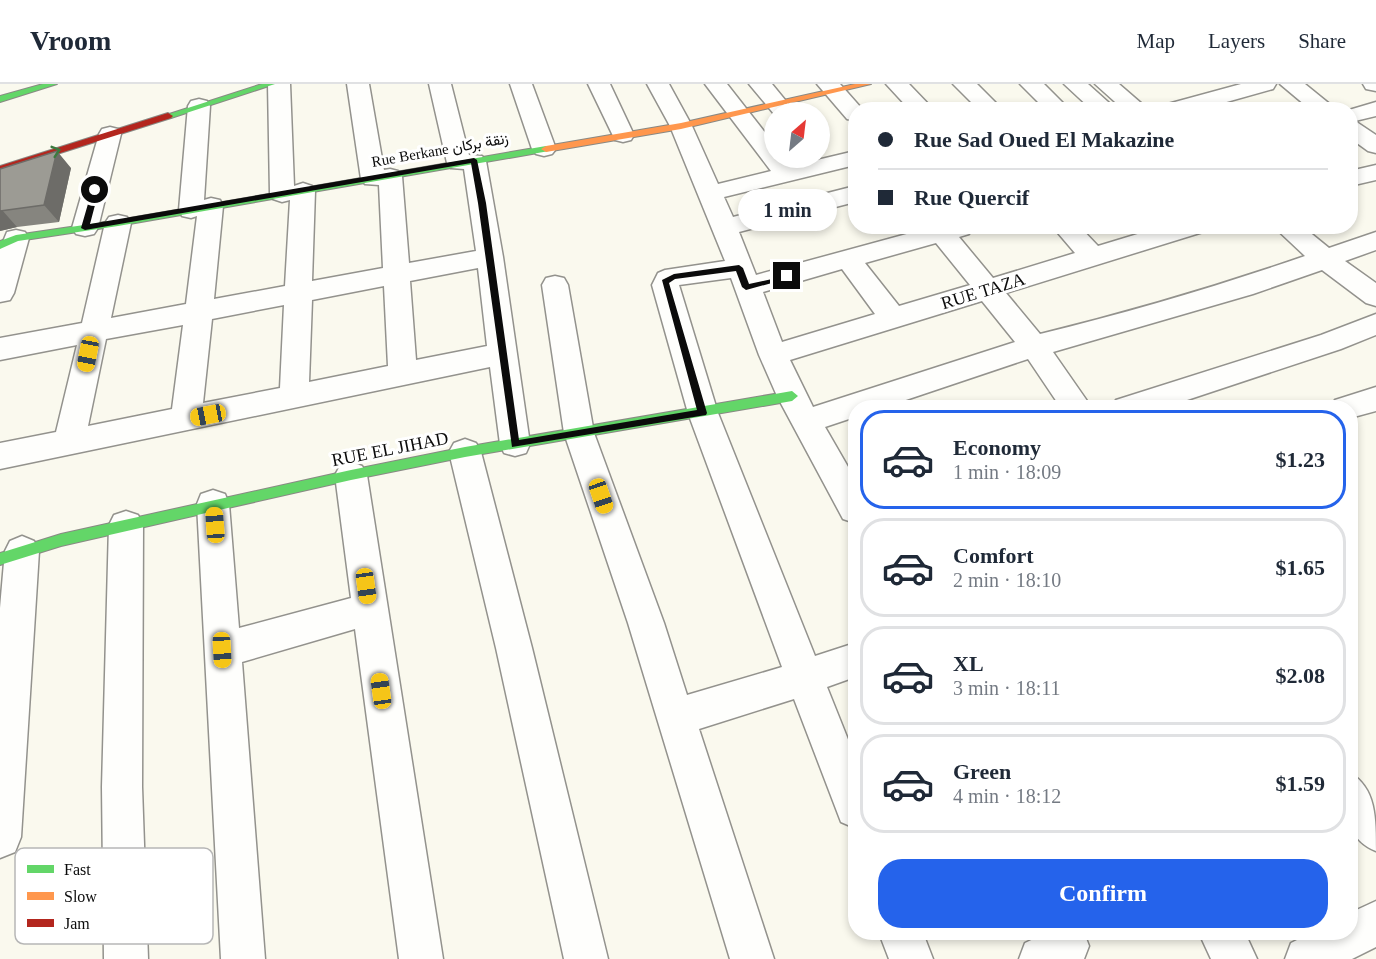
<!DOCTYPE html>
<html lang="en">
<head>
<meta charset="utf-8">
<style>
  :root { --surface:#fff; --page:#f2f2f3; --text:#1f2937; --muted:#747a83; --line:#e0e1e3; --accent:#2563eb }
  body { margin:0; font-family:"Times New Roman",Vazirmatn,serif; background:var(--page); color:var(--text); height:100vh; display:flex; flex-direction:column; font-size:22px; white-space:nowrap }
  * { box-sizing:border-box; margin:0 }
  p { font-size:20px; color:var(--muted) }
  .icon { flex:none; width:33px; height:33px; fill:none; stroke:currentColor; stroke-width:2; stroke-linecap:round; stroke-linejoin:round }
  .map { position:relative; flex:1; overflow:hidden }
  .details { position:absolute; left:848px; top:316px; width:510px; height:540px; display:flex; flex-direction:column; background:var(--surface); border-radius:24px; box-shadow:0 3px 9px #0003 }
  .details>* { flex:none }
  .banner { position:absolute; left:848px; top:18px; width:510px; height:132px; border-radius:24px; box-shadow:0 3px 9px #0003; display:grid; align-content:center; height:132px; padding:0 30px; background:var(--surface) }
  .needle { width:39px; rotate:28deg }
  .tools { position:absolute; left:764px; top:18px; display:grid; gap:12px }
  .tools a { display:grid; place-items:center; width:66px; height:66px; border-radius:50%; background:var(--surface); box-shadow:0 3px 9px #0003; font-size:30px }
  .end { position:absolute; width:27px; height:27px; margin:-14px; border:8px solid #0b0b0b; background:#fff; box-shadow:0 0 0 3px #fff }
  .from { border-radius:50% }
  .bubble { position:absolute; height:42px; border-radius:21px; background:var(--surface); box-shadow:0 3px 9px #0003; font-size:20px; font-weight:700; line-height:42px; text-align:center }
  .car { position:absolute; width:18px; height:36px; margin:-18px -9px; border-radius:8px; box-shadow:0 0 4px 2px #0007; background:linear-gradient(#f5c518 24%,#345 0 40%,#f5c518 0 76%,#345 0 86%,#f5c518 0) }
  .banner b { display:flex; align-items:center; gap:21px; height:57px; font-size:22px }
  .banner b+b { border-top:2px solid var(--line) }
  .banner i { width:15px; height:15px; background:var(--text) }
  ul { padding:10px 0 0; list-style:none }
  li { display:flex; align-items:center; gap:18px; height:99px; margin:0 12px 9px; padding:0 18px; border:3px solid var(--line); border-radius:24px }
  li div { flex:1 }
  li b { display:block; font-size:22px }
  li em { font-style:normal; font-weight:700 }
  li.current { border-color:var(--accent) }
  li>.icon { width:54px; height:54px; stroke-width:1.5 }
  .action { display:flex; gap:12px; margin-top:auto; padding:12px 30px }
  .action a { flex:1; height:69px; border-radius:24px; background:var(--accent); color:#fff; font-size:24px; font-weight:700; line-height:69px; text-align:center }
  header { display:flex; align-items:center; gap:36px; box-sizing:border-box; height:84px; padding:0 30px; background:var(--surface); border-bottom:2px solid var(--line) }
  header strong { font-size:28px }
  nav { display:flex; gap:33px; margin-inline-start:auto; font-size:21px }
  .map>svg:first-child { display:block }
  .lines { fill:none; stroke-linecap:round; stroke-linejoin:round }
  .street-casing { stroke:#93928d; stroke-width:3 }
  .fast-casing { stroke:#898984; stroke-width:2 }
  .slow-casing { stroke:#898984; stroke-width:2 }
  .jam-casing { stroke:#898984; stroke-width:2 }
  .street { fill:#fefefc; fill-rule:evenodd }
  .fast { fill:#63d668; fill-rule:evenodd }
  .slow { fill:#ff974d; fill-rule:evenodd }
  .jam { fill:#b3261e; fill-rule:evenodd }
  .wall { fill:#86857f }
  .shaded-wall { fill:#6d6c68 }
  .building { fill:#9c9b94; stroke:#6d6c68; stroke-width:1.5 }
  .oneway { stroke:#3b7b3e }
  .route { fill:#0b0b0b }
  .labels { text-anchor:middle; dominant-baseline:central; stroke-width:6; stroke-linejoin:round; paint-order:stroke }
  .far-street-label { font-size:15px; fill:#0b0b0b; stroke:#fff }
  .street-label { font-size:18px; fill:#0b0b0b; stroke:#fff }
  .key { fill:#fff; stroke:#b6b6b6; stroke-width:1.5 }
  .key-label { font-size:16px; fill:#0b0b0b }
</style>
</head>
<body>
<header>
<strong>Vroom</strong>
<nav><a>Map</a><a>Layers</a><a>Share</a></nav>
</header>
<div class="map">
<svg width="1376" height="875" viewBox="0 0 1376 875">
  <rect width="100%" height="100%" fill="#faf9ee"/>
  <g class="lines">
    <g class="street-casing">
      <path id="street" d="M 268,0 L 290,0 L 294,102 L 303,99 L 312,102 L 315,107 L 312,197 L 383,184 L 379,101 L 365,100 L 361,95 L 347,0 L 369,0 L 384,86 L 390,85 L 398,87 L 402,92 L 409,179 L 476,167 L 464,85 L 451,84 L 447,79 L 429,0 L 451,0 L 469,71 L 482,72 L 486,77 L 503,173 L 530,360 L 526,369 L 515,372 L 504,369 L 500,360 L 490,283 L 0,385 L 0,359 L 56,348 L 77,261 L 0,276 L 0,254 L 82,239 L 105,139 L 109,133 L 118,131 L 127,133 L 131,139 L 111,234 L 186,220 L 197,132 L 191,134 L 182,132 L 179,126 L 188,22 L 191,17 L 199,15 L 207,17 L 210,22 L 204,116 L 211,114 L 220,116 L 223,122 L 214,215 L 285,202 L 290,116 L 282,118 L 273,115 L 270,110 ZM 478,184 L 487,262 L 416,276 L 410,197 ZM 384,202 L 388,282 L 309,298 L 312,216 ZM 284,221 L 280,304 L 203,319 L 212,235 ZM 183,241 L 172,325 L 88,342 L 106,255 Z
        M 510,0 L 532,0 L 556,65 L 552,70 L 544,72 L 536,70 L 532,65 Z
        M 588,0 L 610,0 L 634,51 L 631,56 L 623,58 L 615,56 Z
        M 647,0 L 669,0 L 692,42 L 718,100 L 771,87 L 705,0 L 727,0 L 774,60 L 774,74 L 785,74 L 792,82 L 855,67 L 855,81 L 724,113 L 733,133 L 855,102 L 855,118 L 739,148 L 756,191 L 925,145 L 924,142 L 972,142 L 969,150 L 959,153 L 993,194 L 1075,169 L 1052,142 L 1079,142 L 1098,162 L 1164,142 L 1206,142 L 1203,148 L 1006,209 L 1040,250 C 1130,228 1218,202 1305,172 L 1273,142 L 1302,142 L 1329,164 L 1376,148 L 1376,166 L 1345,177 L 1376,199 L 1376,222 L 1366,219 L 1322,186 L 1253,210 L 1053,268 L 1092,324 L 1061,324 L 1028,275 L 882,324 L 855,324 L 855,333 L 825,343 L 855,395 L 855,439 L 843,435 L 777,312 L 759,271 L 731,194 L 679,201 L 718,329 L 815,572 L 855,559 L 855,593 L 827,603 L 855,673 L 855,744 L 841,738 L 794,615 L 699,645 L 774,875 L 730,875 L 628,539 L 564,349 L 542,201 L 546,194 L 555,192 L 564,194 L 568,201 L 594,349 L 664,539 L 687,611 L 782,583 L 688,329 L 652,201 L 658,189 L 665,186 L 725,177 L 670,42 ZM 936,159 L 970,201 L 899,222 L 865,179 ZM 842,185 L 875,230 L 782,258 L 763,208 ZM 982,217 L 1015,258 L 813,323 L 790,276 Z
        M 749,0 L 772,0 L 795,28 L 774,30 Z
        M 817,0 L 840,0 L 863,26 L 855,26 L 855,37 L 847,35 Z
        M 886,0 L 909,0 L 934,26 L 910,26 Z
        M 953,0 L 977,0 L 1003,26 L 979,26 Z
        M 1020,0 L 1044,0 L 1070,26 L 1046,26 Z
        M 1064,0 L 1088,0 L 1117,26 L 1092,26 Z
        M 1095,0 L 1119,0 L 1149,26 L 1124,26 Z
        M 1241,0 L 1276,0 L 1273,5 L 1198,26 L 1161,26 L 1164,21 Z
        M 1280,0 L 1305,0 L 1337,26 L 1311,26 Z
        M 1363,0 L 1376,0 L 1376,7 L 1366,5 Z
        M 1376,18 L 1376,32 L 1355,37 L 1376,51 L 1376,69 L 1368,67 L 1350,54 L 1349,26 Z
        M 110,43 L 118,45 L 121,50 L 98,144 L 94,150 L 85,152 L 76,150 L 72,144 L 99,50 L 102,45 Z
        M 1376,81 L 1376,96 L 1350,102 L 1350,87 Z
        M 16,146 L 25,148 L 29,154 L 14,209 L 10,216 L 0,218 L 0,165 L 7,148 Z
        M 1376,230 L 1376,251 L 1341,265 L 1163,324 L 1112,324 L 1116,316 L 1321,251 Z
        M 1376,303 L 1376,327 L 1350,334 L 1350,324 L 1331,324 L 1335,316 Z
        M 465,355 L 476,359 L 481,368 L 532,564 L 608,875 L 564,875 L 496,564 L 449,368 L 454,359 Z
        M 351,378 L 362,382 L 367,391 L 443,875 L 399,875 L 355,545 L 242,578 L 265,875 L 221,875 L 197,420 L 201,410 L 213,406 L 225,410 L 229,420 L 239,544 L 351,514 L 335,391 L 340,382 Z
        M 126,427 L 138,431 L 143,441 L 142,703 L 148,875 L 104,875 L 102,703 L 109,441 L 114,431 Z
        M 22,452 L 34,457 L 39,467 L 21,753 L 15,768 L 0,774 L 0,524 L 5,467 L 10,457 Z
        M 1350,689 C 1376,704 1376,734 1376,767 C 1340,752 1350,722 1350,689 Z
        M 1376,817 L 1376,863 L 1352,875 L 1285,875 L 1291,859 L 1311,849 L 1350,849 L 1350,829 Z
        M 879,849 L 923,849 L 933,875 L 889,875 Z
        M 1046,849 L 1084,849 L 1089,862 L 1084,875 L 1019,875 L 1025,859 Z
        M 1199,849 L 1245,849 L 1257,875 L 1211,875 Z"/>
    </g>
    <g class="fast-casing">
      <path id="fast" d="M 43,0 L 57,0 L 0,18 L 0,12 Z
        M 262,0 L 275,0 L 171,34 L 163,32 Z
        M 546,62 L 549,63 L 549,67 L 118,142 L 18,157 L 0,165 L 0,157 L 16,151 L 118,136 Z
        M 792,307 L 798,312 L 792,317 L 465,373 L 351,396 L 61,462 L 0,481 L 0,469 L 61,450 L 351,386 L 465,363 Z"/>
    </g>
    <g class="slow-casing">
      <path id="slow" d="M 855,0 L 871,0 L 681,45 L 546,68 L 541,65 L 546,62 L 681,39 Z"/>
    </g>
    <g class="jam-casing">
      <path id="jam" d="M 168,29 L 173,32 L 171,34 L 0,88 L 0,82 Z"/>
    </g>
    <use href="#street" class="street"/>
    <use href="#fast" class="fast"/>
    <use href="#slow" class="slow"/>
    <use href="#jam" class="jam"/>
  </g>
  <path class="wall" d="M 71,84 L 59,138 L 17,143 L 0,147 L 0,85 Z"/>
  <path class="shaded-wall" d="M 57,67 L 71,84 L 59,138 L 44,121 Z
    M 2,126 L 17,143 L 0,147 L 0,127 Z"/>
  <path class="building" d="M 57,67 L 44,121 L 0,127 L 0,85 Z"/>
  <defs><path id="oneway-chevron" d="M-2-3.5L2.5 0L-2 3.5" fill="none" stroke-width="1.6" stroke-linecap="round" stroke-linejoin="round" transform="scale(1.5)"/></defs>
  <use class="oneway" href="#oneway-chevron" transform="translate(56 67) rotate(-17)"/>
  <path class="route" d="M 474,74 L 477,76 L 486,119 L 519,356 L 697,326 L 662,196 L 674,190 L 739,181 L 743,184 L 749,200 L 790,191 L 790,194 L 746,206 L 742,203 L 736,187 L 675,195 L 669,199 L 707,329 L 706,331 L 512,363 L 478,119 L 471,79 L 85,146 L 81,144 L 92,106 L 95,104 L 99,106 L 90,140 Z"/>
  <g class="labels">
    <g class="far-street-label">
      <text transform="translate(440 66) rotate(-10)">Rue Berkane زنقة بركان</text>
    </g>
    <g class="street-label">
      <text transform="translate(983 207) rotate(-17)">RUE TAZA</text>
      <text transform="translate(390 365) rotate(-11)">RUE EL JIHAD</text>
    </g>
  </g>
  <rect x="15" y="764" width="198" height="96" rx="9" class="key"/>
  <rect x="27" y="781" width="27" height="8" fill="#63d668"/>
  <rect x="27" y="808" width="27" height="8" fill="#ff974d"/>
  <rect x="27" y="835" width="27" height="8" fill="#b3261e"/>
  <g class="key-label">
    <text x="64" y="791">Fast</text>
    <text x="64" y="818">Slow</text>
    <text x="64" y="845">Jam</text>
  </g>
</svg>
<div class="tools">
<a><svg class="needle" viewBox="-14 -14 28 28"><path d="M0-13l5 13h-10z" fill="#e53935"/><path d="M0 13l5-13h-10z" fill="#747a83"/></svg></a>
</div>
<i class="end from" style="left:95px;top:106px"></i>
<i class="end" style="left:787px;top:192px"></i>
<div class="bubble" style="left:738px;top:105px;width:99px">1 min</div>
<i class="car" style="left:88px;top:270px;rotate:191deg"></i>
<i class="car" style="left:208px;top:331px;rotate:259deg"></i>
<i class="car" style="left:601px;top:412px;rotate:161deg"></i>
<i class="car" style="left:215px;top:441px;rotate:356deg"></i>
<i class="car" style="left:366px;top:502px;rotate:172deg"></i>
<i class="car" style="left:222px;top:566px;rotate:177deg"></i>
<i class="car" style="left:381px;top:607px;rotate:352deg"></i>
<div class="banner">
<b><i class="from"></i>Rue Sad Oued El Makazine</b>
<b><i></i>Rue Quercif</b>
</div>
<section class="details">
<ul>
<li class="current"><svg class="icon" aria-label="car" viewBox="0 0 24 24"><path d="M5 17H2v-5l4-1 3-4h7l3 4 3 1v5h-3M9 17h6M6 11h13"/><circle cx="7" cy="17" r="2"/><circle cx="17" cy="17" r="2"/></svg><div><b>Economy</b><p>1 min · 18:09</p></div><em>$1.23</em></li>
<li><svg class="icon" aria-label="car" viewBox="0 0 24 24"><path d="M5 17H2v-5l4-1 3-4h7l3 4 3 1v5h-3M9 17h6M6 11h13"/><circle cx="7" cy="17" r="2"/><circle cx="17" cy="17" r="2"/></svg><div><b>Comfort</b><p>2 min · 18:10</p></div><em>$1.65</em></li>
<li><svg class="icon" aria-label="car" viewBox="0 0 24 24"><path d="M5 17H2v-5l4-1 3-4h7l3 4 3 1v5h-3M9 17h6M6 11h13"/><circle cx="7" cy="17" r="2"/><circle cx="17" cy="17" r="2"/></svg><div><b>XL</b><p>3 min · 18:11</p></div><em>$2.08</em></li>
<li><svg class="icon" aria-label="car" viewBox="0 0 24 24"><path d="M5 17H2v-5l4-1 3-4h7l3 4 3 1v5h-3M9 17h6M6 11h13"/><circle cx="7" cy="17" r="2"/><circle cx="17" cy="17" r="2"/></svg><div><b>Green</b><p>4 min · 18:12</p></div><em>$1.59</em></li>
</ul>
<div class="action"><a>Confirm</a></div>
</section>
</div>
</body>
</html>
